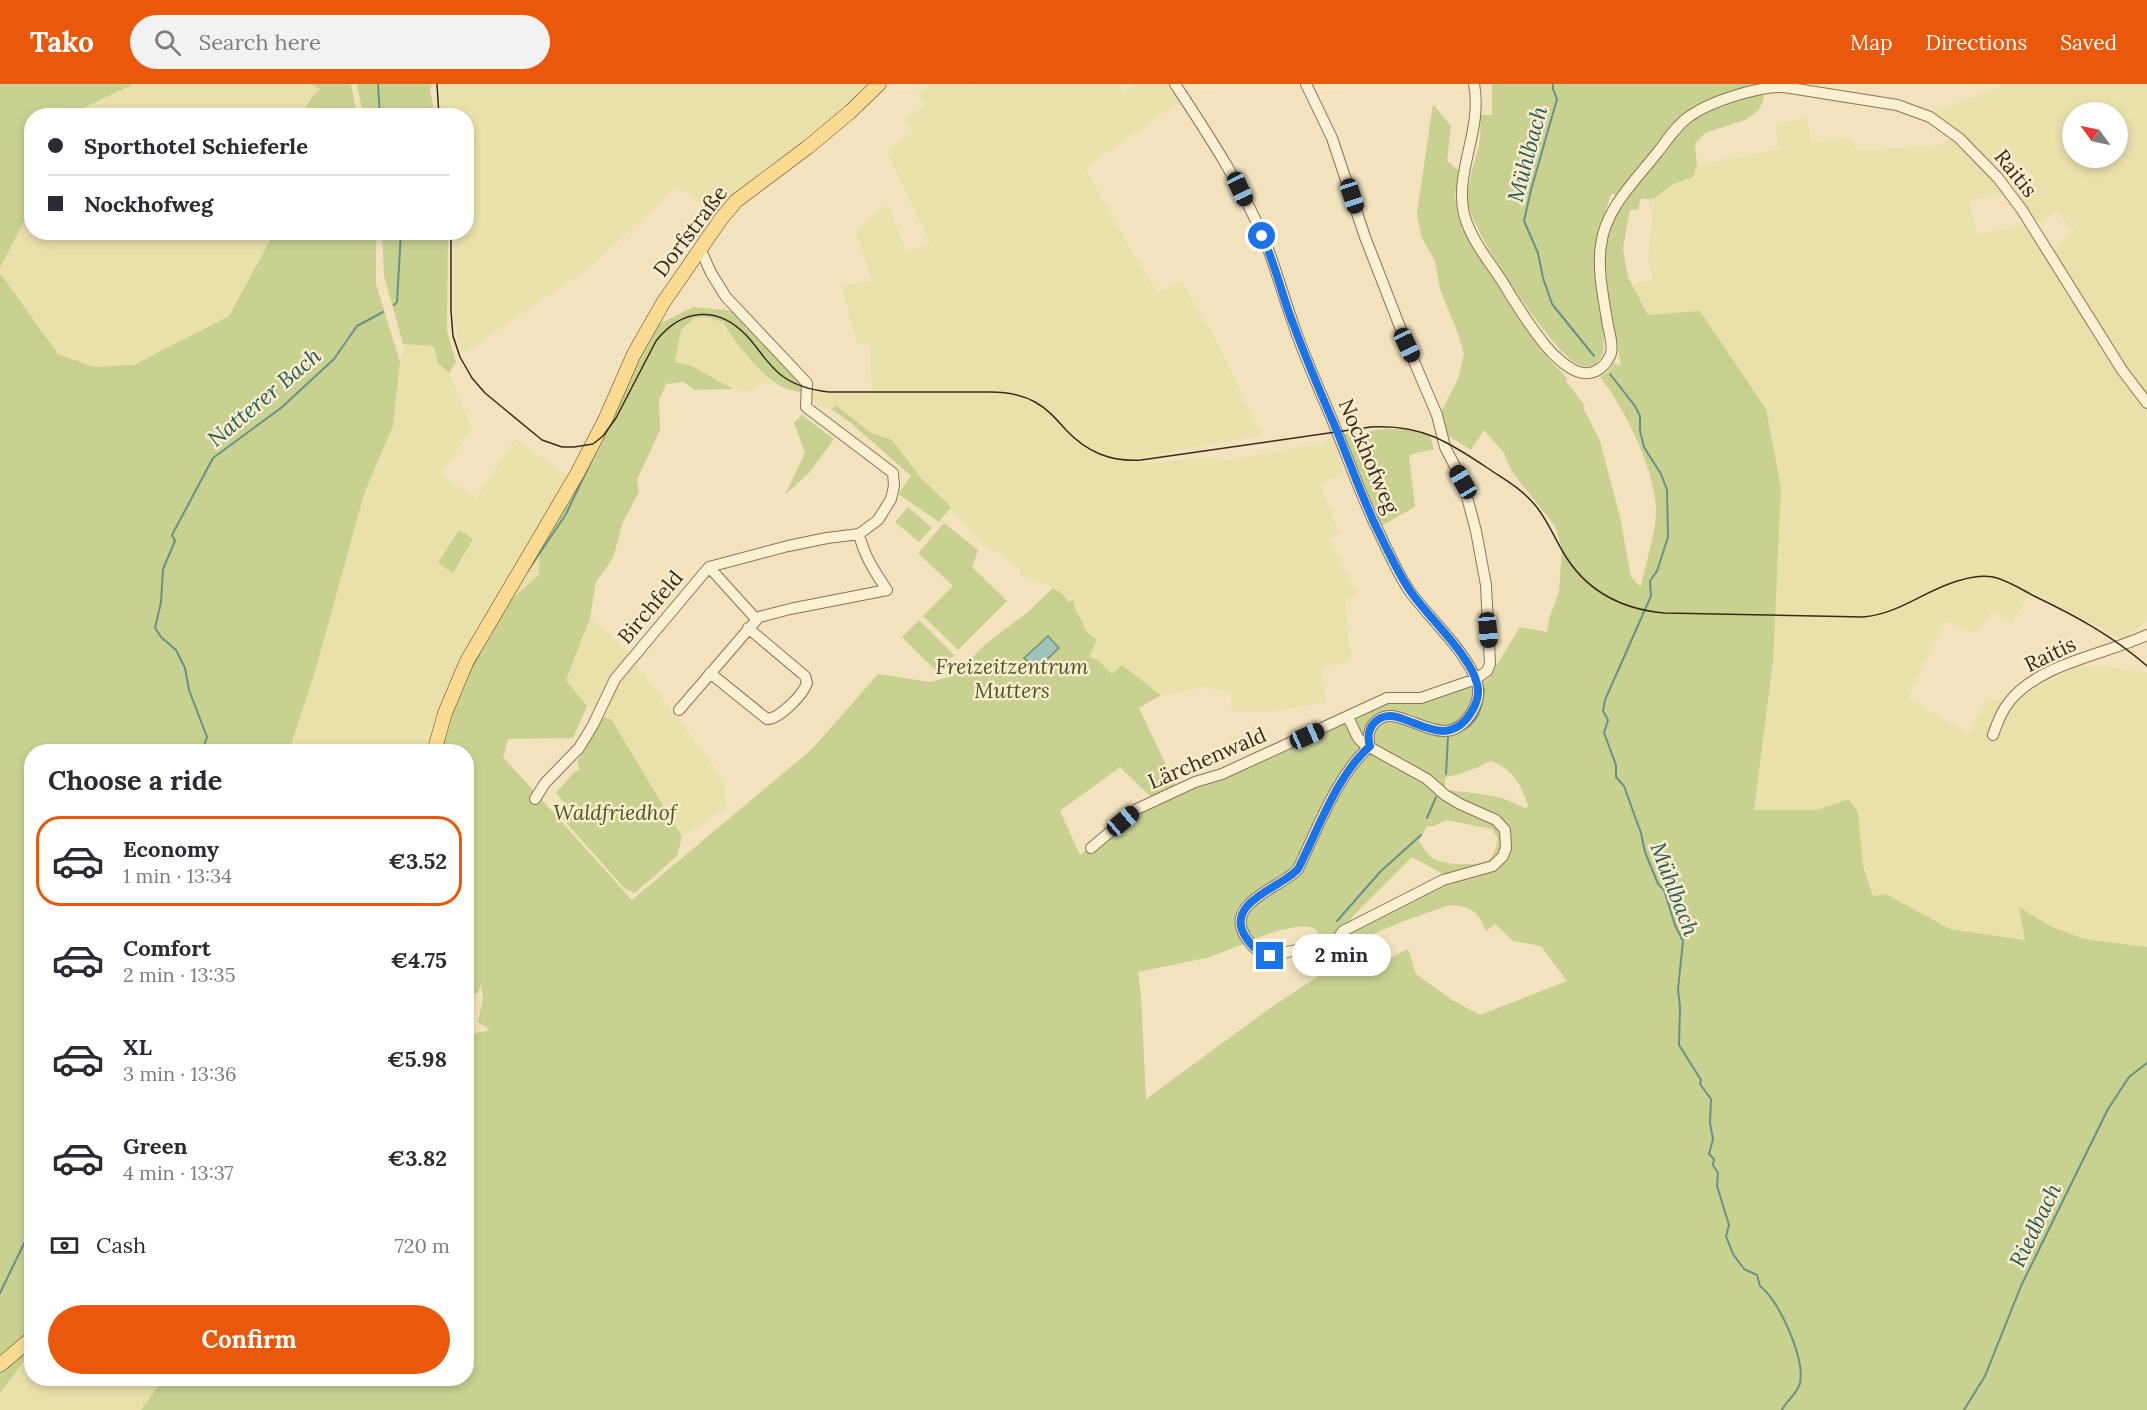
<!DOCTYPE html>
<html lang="en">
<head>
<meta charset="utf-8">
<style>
  :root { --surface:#fff; --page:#f2f2f3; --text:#2b2b33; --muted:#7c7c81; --line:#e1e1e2; --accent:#ea580c }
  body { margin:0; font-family:Lora,serif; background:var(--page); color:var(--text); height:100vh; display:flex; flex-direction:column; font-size:22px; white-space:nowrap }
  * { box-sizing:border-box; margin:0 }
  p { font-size:20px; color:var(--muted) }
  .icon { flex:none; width:33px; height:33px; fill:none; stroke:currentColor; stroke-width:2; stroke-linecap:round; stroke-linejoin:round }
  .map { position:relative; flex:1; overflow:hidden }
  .details { position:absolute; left:24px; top:660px; width:450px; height:642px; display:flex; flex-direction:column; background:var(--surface); border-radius:24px; box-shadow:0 3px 9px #0003 }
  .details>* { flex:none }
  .top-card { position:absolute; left:24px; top:24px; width:450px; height:132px; border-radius:24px; box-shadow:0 3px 9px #0003; display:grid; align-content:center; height:132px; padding:0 24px; background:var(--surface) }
  .needle { width:39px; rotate:303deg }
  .fabs { position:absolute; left:2062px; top:18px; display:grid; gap:12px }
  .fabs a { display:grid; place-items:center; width:66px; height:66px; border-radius:50%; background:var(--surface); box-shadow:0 3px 9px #0003; font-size:30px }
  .end { position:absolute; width:27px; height:27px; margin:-14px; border:8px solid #1a73e8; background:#fff; box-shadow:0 0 0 3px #fff }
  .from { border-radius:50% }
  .bubble { position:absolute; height:42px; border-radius:21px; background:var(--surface); box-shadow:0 3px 9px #0003; font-size:20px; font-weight:800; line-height:42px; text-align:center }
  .car { position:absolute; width:18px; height:36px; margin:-18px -9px; border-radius:8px; box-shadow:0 0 4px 2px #0007; background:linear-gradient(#222 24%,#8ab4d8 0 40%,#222 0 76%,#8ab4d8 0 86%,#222 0) }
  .top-card b { display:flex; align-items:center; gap:21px; height:57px; font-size:22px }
  .top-card b+b { border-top:2px solid var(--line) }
  .top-card i { width:15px; height:15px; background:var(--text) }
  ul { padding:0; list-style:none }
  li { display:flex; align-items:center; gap:18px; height:90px; margin:0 12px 9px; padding:0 12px; border:3px solid transparent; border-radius:24px }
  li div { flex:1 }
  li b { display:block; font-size:22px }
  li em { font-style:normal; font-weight:800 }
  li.on { border-color:var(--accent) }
  li>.icon { width:54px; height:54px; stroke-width:1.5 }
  h2 { padding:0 24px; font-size:27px; line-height:72px }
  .pay { display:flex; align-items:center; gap:15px; height:66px; padding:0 24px; font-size:22px }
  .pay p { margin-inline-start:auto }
  .primary-button { display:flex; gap:12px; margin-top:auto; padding:12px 24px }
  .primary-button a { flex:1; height:69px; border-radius:36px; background:var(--accent); color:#fff; font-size:24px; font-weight:800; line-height:69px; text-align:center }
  header { display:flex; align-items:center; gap:36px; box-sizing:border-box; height:84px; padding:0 30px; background:var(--accent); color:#fff }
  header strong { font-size:28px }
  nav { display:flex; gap:33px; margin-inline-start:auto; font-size:21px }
  .search { width:420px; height:54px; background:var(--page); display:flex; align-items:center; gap:15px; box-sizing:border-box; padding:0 21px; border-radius:33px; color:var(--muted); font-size:22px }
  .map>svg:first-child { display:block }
  .farmland { fill:#e9e0aa; fill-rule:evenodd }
  .green { fill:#c9d191; fill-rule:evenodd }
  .water { fill:#a2c3ba; stroke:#689288; stroke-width:1.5 }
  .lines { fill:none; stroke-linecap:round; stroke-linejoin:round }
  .stream { stroke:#689288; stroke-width:2 }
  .minor-casing { stroke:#8c7354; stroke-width:12 }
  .major-casing { stroke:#59412a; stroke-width:15 }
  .minor { stroke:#fcf0d2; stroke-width:10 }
  .major { stroke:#fadb91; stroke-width:14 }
  .tram { stroke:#3a2a1b; stroke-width:1.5 }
  .route { stroke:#1a73e8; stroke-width:8 }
  .labels { text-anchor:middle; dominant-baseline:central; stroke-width:5; stroke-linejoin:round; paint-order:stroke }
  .street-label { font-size:21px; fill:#3a2a1b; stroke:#f9edce }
  .park-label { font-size:21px; font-style:italic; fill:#49591f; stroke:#f9edce }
  .water-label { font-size:22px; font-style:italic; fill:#285c59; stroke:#f9edce }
</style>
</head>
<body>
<header>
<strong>Tako</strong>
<div class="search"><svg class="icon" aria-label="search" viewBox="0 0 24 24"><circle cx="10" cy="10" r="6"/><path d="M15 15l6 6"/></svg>Search here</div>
<nav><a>Map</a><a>Directions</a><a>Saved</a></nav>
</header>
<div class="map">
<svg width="2147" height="1326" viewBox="0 0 2147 1326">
  <rect width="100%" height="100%" fill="#f2e3be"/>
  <path class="farmland" d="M 134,0 L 311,0 L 321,5 L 311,14 L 302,31 L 80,32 L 85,23 Z
    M 440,0 L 879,0 L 721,135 L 676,102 L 594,180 L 463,270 L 457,252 L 454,235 L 455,149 L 466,148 L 466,32 L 442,31 L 440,18 Z
    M 931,0 L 966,0 L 969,3 L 973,0 L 1118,0 L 1124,9 L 1136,0 L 1172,0 L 1184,14 L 1085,84 L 1134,171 L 1158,209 L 1181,197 L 1215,254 L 1261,351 L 1138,374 L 1141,379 L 1202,374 L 1228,376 L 1322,360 L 1331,354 L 1335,361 L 1343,389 L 1320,400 L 1339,448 L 1329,455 L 1357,511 L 1345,516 L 1351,576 L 1321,584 L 1327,618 L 1273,627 L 1231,627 L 1232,611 L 1206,603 L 1161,611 L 1122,581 L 1112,591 L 1098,576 L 1089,573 L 1081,535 L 1063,510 L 1056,505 L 1019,491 L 1020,483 L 983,459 L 922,395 L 892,356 L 871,349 L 836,321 L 832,326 L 812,318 L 811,310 L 872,310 L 870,261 L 858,260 L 841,202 L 872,197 L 856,146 L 888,121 L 907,169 L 930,159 L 886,66 L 914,48 L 905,37 L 925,21 L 917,10 Z
    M 1999,0 L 2147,0 L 2147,537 L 2130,550 L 2126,557 L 2031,507 L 2012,538 L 1992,527 L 1976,549 L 1945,537 L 1908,614 L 1969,650 L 1986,615 L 2004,616 L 2037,603 L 2067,588 L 2067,585 L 2081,579 L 2084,583 L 2101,582 L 2147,588 L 2147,863 L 2084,855 L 2050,842 L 2020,824 L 2025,856 L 1950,845 L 1886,810 L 1874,812 L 1863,782 L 1858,728 L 1849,715 L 1817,726 L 1754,727 L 1773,578 L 1781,404 L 1648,231 L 1633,200 L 1652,196 L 1648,172 L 1652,132 L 1648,117 L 1656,114 L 1671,101 L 1693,93 L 1697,81 L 1779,65 L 1775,42 L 1807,32 L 1811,59 L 1847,54 L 1858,66 L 1938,62 L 1951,54 L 2003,108 L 1969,118 L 1977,150 L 2027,140 L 2048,171 L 2074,147 L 2056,127 L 2042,139 L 2033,135 L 2014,108 L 2034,93 L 2014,72 L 1993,81 L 1966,54 L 1932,28 L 1999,4 ZM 2073,28 L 2118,28 L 2118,74 L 2073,74 Z
    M 31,124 L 32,148 L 274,149 L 229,232 L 134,281 L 94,283 L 58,270 L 0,189 L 0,184 Z
    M 707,233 L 723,238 L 732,252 L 749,275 L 772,298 L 769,302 L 763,296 L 751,308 L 733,305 L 692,282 L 675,278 L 681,246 L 694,234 Z
    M 404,261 L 434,262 L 438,279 L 449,289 L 472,345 L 441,391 L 476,414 L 515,355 L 577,399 L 540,463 L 539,491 L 500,525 L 438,667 L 289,668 L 315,588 L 364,410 L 393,342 L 400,278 Z
    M 590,534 L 624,564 L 725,698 L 726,724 L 682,753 L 611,635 L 587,622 L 566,596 Z
    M 31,1268 L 32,1294 L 163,1295 L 141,1326 L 0,1326 L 0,1309 Z"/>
  <path class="green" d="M 0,0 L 134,0 L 85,23 L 80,31 L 32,32 L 31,124 L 0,184 Z
    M 311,0 L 351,0 L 357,31 L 302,31 L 311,14 L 320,5 Z
    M 357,0 L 432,0 L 430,6 L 435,31 L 363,31 Z
    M 1492,0 L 1757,0 L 1764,14 L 1759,26 L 1745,36 L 1705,49 L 1695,60 L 1697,81 L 1693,93 C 1686,96 1677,98 1670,102 C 1659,110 1655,119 1641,114 L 1638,126 L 1630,126 L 1623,165 L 1628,193 L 1648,231 L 1700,227 L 1766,325 L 1781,404 L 1773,578 L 1754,726 L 1817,726 L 1849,715 L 1858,728 L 1863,782 L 1873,812 L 1886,810 L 1950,845 L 2025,856 L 2019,823 L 2050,842 L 2084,855 L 2147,863 L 2147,1326 L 141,1326 L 163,1295 L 466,1294 L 467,951 L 490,946 L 478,938 L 483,915 L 481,900 L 478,908 L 467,916 L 466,668 L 438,667 L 464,597 L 500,525 L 539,491 L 540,463 L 653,243 L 693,223 L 734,227 L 801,296 L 802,309 C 795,307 786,305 780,302 C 757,287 736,260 723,238 L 707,233 L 694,234 L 681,246 L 675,278 L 692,282 L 733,305 L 694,306 L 684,298 L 666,300 L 659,316 L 660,346 L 637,396 L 639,408 L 623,438 L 613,474 L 596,498 L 590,534 L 566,596 L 587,622 L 573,654 L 508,655 L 503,673 L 632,816 L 812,665 L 878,590 L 930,598 L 953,592 L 987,559 L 1029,527 L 1053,504 L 1063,510 L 1068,518 L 1073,516 C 1075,526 1077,528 1081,536 C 1088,549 1083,546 1097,556 L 1089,573 L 1098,576 L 1112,590 L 1122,581 L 1161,611 L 1139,624 L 1176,702 L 1152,714 L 1120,683 L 1060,727 L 1080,771 L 1140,727 L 1341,638 L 1387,620 L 1420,618 L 1488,595 L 1520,543 L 1547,548 L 1549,535 L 1559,508 L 1562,465 L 1555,442 L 1512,388 L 1504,369 L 1484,346 L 1471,366 L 1445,350 L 1440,330 L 1458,295 L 1464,270 L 1457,247 L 1440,205 L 1435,177 L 1421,152 L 1417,129 L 1433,20 L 1451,42 L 1447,77 L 1459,87 L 1455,111 L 1457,127 L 1463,146 L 1517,233 L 1542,268 L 1567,294 L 1566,297 L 1585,322 L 1583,323 L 1600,357 L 1620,433 L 1631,493 L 1641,503 C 1645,482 1656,447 1656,427 C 1656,387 1624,323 1600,293 L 1607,289 L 1614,279 L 1621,282 C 1616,250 1599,177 1608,149 C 1613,136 1622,124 1629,113 L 1611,110 L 1595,162 L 1597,198 L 1604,250 L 1603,269 L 1596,281 C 1588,283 1582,283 1574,278 C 1548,261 1472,149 1468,118 C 1466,97 1477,75 1480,55 C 1481,47 1480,39 1480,31 L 1492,31 ZM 1491,677 C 1514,686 1520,699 1528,721 L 1526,725 C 1503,710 1472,709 1445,706 L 1445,693 C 1461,691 1476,684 1491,677 ZM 1446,736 L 1492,745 L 1498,755 C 1496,763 1495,771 1488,776 C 1477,783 1441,781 1431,773 C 1426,769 1423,762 1419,757 L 1427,742 L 1434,742 ZM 1412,773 L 1443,790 L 1384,823 L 1352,837 L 1351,834 ZM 1450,821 C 1472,823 1478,827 1486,847 L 1495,840 L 1513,857 L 1541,862 L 1567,897 L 1480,931 L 1452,916 L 1416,890 L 1408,865 L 1379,880 L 1329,885 L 1266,927 L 1146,1015 L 1141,911 L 1138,888 L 1206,874 L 1244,860 L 1257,859 L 1254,855 C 1267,850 1303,837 1315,845 C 1318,847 1319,851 1321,853 C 1328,858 1342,860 1350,859 L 1412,834 Z
    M 274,149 L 376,149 L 376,200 L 400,278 L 393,342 L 364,410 L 315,588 L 289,667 L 32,668 L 31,1268 L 0,1309 L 0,189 L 58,270 L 94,283 L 134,281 L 229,232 Z
    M 382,149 L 448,149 L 447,247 L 456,278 L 449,289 L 438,279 L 434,262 L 403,260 L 384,192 Z
    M 836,321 L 871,349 L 892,356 L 922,395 L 951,423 L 939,438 L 898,410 L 911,392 L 851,339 L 832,326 Z
    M 802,331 L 834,355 L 809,389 L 785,411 L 805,369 L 794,339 Z
    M 1386,345 L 1407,346 L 1430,352 L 1434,365 L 1409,371 L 1415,423 L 1381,442 L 1343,350 Z
    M 908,423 L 932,444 L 919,458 L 895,438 Z
    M 944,439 L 978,466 L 972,483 L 1007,517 L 958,566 L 923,532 L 953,502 L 918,469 Z
    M 459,446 L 473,455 L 453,489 L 438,479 Z
    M 919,536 L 954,571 L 937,588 L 902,553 Z
    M 604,633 L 611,635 L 682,753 L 677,772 L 635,809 L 624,804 L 562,734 L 571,726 L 556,709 L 574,688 L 580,685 L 577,678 L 599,637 Z"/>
  <path class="water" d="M 1048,552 L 1059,564 L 1036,586 L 1024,574 Z"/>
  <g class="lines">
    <path class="stream" d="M 378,0 L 380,32
      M 1553,0 L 1553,5 L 1557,15 L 1531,106 L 1524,137 L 1538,169 L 1543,194 L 1552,220 L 1594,272
      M 394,221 L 397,218 L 401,148
      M 1610,290 L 1635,322 L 1640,332 L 1640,347 L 1644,363 L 1661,390 L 1667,406 L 1668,453 L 1657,487 L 1650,497 L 1651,512 L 1605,616 L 1603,627 L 1608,636 L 1604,649 L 1616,681 L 1616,693 L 1624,702 L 1641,749 L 1645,768 L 1658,800 L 1664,806 L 1675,841 L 1683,857 L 1678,905 L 1680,924 L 1679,961 L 1701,996 L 1700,1000 L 1711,1015 L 1710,1039 L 1713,1055 L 1709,1070 L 1714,1075 L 1713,1081 L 1718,1089 L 1717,1102 L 1729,1141 L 1726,1152 L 1733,1170 L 1744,1185 L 1757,1191 L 1760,1202 C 1779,1216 1805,1274 1800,1299 C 1798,1309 1786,1317 1782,1326
      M 527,488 L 566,430 L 597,365
      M 471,584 L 479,570
      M 202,668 L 207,653 L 189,606 L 185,584 L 176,566 L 161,553 L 155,544 L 161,518 L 163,485 L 175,457 L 172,451 L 213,374 L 281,324 L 334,275 L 357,242 L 383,228
      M 1446,690 L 1448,652 C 1474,645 1482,631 1484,605
      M 1427,734 L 1436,713
      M 1337,837 L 1380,788 L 1421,751
      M 0,1209 L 32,1143
      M 1964,1326 L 1985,1292 L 2021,1202 L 2108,1025 L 2129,993 L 2147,979"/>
    <g class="minor-casing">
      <path id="minor" d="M 1175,0 C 1209,52 1241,100 1265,157 C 1276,184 1283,212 1293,239 C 1305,276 1323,312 1337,348 C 1349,377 1360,408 1373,436 C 1384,458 1397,490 1411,509 C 1430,535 1465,566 1476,596 C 1480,606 1478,617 1473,626 C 1452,664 1425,640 1397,633 C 1379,628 1364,644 1370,662
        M 1474,0 C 1483,46 1454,88 1464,130 C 1470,154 1488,176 1502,197 C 1515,219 1529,241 1545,261 C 1552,270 1565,282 1576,287 C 1588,292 1600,288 1607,277 C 1608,275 1611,271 1611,269 C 1613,261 1610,250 1608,242 C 1604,216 1597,187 1601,161 C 1605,125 1636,96 1657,69 C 1667,57 1676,41 1690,32 C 1711,17 1759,2 1784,3 L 1897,21 L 1930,33 L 1959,54 L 1998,94 L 2022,126 L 2122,286 L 2147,319
        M 709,483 L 756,535
        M 710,589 L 767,635 C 779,635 803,611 807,599 L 805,592 L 748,544
        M 679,626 L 759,533 L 790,525 L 887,506 C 875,488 864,472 859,450
        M 1993,651 C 1997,639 2001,628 2009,618 C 2040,579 2104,571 2147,551
        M 535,715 L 545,699 L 579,664 L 593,641 L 615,595 L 709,483 L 788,462 L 827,454 L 859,450 L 878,436 L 891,415 L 894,402 L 893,389 L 806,323 L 807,299 L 726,213 L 711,189 L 700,164
        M 1091,764 L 1137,725 L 1195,698 L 1222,690 L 1387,614 L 1421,614 L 1476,595 L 1487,587 L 1490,580 L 1486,501 L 1476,447 L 1463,398 L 1445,363 L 1437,331 L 1407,261 L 1365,153 L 1332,54 L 1306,0
        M 1333,861 L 1323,860 L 1270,872 C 1258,870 1251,861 1245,852 C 1224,818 1283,803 1298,785 C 1317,746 1337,691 1370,662
        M 1334,873 L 1333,861 L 1343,847 L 1443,796 L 1493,782 L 1503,772 L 1506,764 L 1505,746 L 1496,736 L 1460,720 L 1445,711 L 1427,695 L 1364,660 L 1358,654 L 1348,633"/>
    </g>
    <g class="major-casing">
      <path id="major" d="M 434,668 L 445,629 L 467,577 L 577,390 L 605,336 L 634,270 L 663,219 L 721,135 L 736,117 L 808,63 L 850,28 L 879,0
        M 0,1281 L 32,1254"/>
    </g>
    <use href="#minor" class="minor"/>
    <use href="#major" class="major"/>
    <path class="tram" d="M 437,0 L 439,32
      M 451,148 L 451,227 L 453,252 L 460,273 L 472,294 L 485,309 L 542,356 L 562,363 L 574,363 L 593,360 L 603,352 L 616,334 L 656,257 C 682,224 718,221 747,252 C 759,265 767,280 781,291 C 795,302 811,306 829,308 L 990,308 C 1006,308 1021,310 1035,318 C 1048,325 1057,336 1066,346 C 1087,368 1110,378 1141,376 L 1371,343 C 1421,340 1449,358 1489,385 C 1505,396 1522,405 1535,421 C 1547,435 1554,453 1563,468 C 1585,506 1621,525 1664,529 L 1863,533 C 1900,530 1926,505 1961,496 C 1971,493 1982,491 1993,493 C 2007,496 2021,505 2034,512 C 2074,531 2113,552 2147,582"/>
  </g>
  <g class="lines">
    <path class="route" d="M 1262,152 C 1276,181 1282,213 1294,242 C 1307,278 1322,312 1337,347 C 1349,377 1360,407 1373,436 C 1383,457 1398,490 1411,508 C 1428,533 1471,572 1477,600 C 1480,610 1476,621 1470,630 C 1449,662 1423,640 1397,633 C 1379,628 1364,643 1370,662 C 1337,691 1318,746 1298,785 C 1283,803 1224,818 1245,852 C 1251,861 1258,870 1270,872"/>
  </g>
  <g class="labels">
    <g class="street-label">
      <text transform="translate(2016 89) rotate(51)">Raitis</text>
      <text transform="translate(690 147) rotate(-53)">Dorfstraße</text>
      <text transform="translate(1369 372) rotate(67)">Nockhofweg</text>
      <text transform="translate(650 523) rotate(-50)">Birchfeld</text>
      <text transform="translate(2050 570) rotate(-26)">Raitis</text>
      <text transform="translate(1207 674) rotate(-23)">Lärchenwald</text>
    </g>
    <g class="park-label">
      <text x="1012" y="582">Freizeitzentrum<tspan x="1012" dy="24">Mutters</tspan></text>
      <text x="615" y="728">Waldfriedhof</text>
    </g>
    <g class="water-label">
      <text transform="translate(1527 70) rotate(-75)">Mühlbach</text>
      <text transform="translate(264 313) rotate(-40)">Natterer Bach</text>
      <text transform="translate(1675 805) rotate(69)">Mühlbach</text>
      <text transform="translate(2035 1141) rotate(-64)">Riedbach</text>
    </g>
  </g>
</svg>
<div class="fabs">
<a><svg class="needle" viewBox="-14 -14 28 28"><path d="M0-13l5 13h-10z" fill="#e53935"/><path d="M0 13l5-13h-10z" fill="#7c7c81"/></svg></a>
</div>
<i class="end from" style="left:1262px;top:152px"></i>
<i class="end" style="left:1270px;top:872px"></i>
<div class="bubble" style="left:1292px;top:850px;width:99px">2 min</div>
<i class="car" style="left:1240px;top:105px;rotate:155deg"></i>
<i class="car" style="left:1352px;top:112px;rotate:162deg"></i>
<i class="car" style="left:1407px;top:261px;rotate:155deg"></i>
<i class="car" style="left:1463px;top:398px;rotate:330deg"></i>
<i class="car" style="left:1488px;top:546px;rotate:175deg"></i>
<i class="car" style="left:1307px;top:652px;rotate:66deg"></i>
<i class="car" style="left:1123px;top:737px;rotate:50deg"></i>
<div class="top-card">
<b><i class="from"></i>Sporthotel Schieferle</b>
<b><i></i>Nockhofweg</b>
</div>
<section class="details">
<h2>Choose a ride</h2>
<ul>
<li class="on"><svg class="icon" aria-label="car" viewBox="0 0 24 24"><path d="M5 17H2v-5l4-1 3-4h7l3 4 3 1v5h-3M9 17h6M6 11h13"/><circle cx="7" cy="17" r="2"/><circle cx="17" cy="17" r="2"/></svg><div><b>Economy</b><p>1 min · 13:34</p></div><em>€3.52</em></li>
<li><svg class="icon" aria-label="car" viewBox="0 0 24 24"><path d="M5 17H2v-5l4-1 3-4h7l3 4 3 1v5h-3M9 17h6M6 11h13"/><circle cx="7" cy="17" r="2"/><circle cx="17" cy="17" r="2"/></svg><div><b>Comfort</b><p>2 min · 13:35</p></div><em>€4.75</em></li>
<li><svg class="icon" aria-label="car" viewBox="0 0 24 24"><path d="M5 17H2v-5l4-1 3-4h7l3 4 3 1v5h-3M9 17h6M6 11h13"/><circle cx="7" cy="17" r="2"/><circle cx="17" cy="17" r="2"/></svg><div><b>XL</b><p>3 min · 13:36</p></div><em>€5.98</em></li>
<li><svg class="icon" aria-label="car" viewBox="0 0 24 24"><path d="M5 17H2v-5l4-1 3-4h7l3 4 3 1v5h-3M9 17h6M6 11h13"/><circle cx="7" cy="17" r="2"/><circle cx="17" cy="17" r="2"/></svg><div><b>Green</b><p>4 min · 13:37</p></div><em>€3.82</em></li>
</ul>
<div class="pay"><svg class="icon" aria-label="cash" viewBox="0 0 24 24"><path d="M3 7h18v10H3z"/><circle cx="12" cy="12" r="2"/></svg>Cash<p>720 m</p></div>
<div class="primary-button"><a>Confirm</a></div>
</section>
</div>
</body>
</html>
